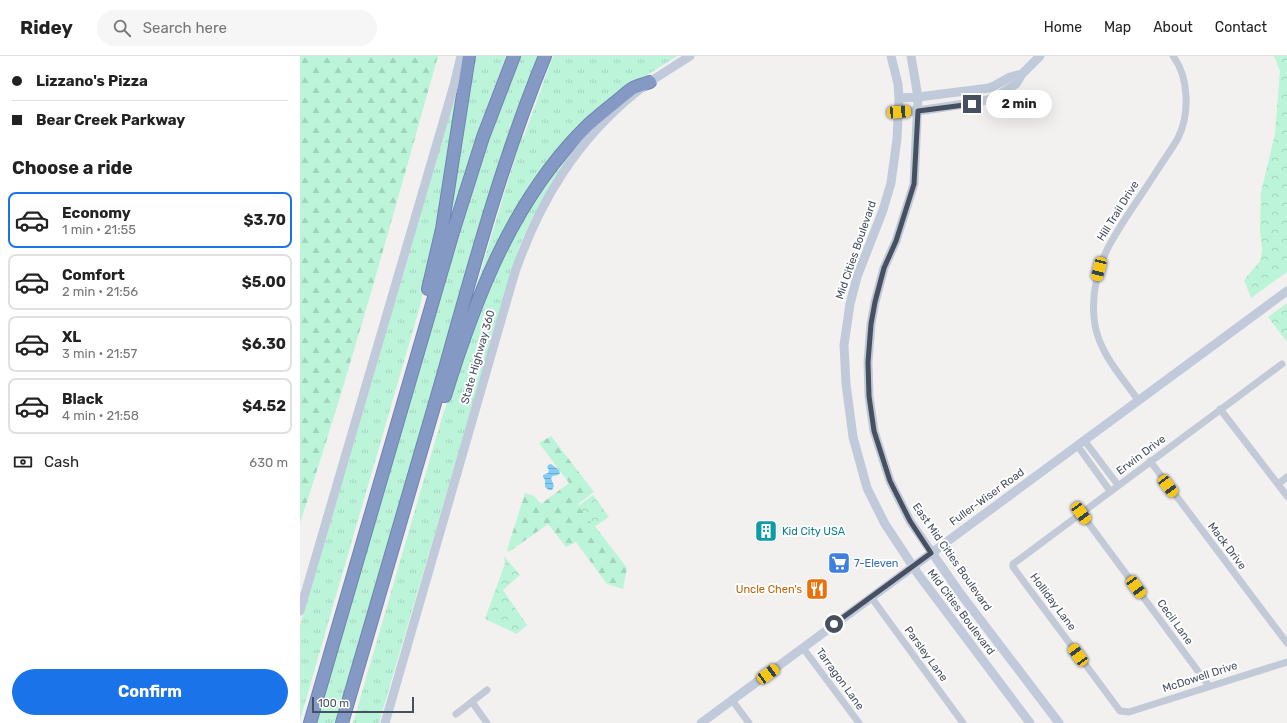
<!DOCTYPE html>
<html lang="en">
<head>
<meta charset="utf-8">
<style>
  :root { --surface:#fff; --page:#f6f6f6; --text:#222; --muted:#767676; --line:#e0e0e0; --accent:#1a73e8 }
  body { margin:0; font-family:Rubik,sans-serif; background:var(--page); color:var(--text); height:100vh; display:flex; flex-direction:column; font-size:15px; white-space:nowrap }
  * { box-sizing:border-box; margin:0 }
  p { font-size:13px; color:var(--muted) }
  .icon { flex:none; width:22px; height:22px; fill:none; stroke:currentColor; stroke-width:2; stroke-linecap:round; stroke-linejoin:round }
  .map { position:relative; flex:1; overflow:hidden }
  .sheet { display:flex; flex-direction:column; background:var(--surface); width:300px }
  .sheet>* { flex:none }
  .guide { display:grid; align-content:center; height:88px; padding:0 12px; background:var(--surface) }
  .scale { position:absolute; left:12px; bottom:10px; width:102px; box-sizing:border-box; padding-left:4px; border:2px solid #465060; border-top:0; font-size:11px; line-height:14px; white-space:nowrap; color:#465060; -webkit-text-stroke:3px #fff; paint-order:stroke }
  .end { position:absolute; width:18px; height:18px; margin:-9px; border:5px solid #465060; background:#fff; box-shadow:0 0 0 2px #fff }
  .from { border-radius:50% }
  .bubble { position:absolute; height:28px; border-radius:14px; background:var(--surface); box-shadow:0 4px 16px #0002; font-size:13px; font-weight:700; line-height:28px; text-align:center }
  .car { position:absolute; width:12px; height:24px; margin:-12px -6px; border-radius:5px; box-shadow:0 0 3px 1px #0007; background:linear-gradient(#f5c518 24%,#345 0 40%,#f5c518 0 76%,#345 0 86%,#f5c518 0) }
  .guide b { display:flex; align-items:center; gap:14px; height:38px; font-size:15px }
  .guide b+b { border-top:1px solid var(--line) }
  .guide i { width:10px; height:10px; background:var(--text) }
  ul { padding:0; list-style:none }
  li { display:flex; align-items:center; gap:12px; height:56px; margin:0 8px 6px; padding:0 4px; border:2px solid var(--line); border-radius:8px }
  li div { flex:1 }
  li b { display:block; font-size:15px }
  li em { font-style:normal; font-weight:700 }
  li.selected { border-color:var(--accent) }
  li>.icon { width:36px; height:36px; stroke-width:1.5 }
  h2 { padding:0 12px; font-size:18px; line-height:48px }
  .pay { display:flex; align-items:center; gap:10px; height:44px; padding:0 12px; font-size:15px }
  .pay p { margin-inline-start:auto }
  .primary-button { display:flex; gap:8px; margin-top:auto; padding:8px 12px }
  .primary-button a { flex:1; height:46px; border-radius:24px; background:var(--accent); color:#fff; font-size:16px; font-weight:700; line-height:46px; text-align:center }
  header { display:flex; align-items:center; gap:24px; box-sizing:border-box; height:56px; padding:0 20px; background:var(--surface); border-bottom:1px solid var(--line) }
  header strong { font-size:19px }
  nav { display:flex; gap:22px; margin-inline-start:auto; font-size:14px }
  .search { width:280px; height:36px; background:var(--page); display:flex; align-items:center; gap:10px; box-sizing:border-box; padding:0 14px; border-radius:22px; color:var(--muted); font-size:15px }
  main { display:flex; flex:1; min-height:0 }
  .map>svg:first-child { display:block }
  .grass { fill:url(#grass-tufts) }
  .forest { fill:url(#forest-firs) }
  .park { fill:url(#park-crowns) }
  .water { fill:url(#water-rules) }
  .lines { fill:none; stroke-linecap:round; stroke-linejoin:round }
  .highway-casing { stroke:#6f84b0; stroke-width:14 }
  .street { stroke:#c3cad7; stroke-width:7 }
  .secondary { stroke:#c1cadb; stroke-width:9 }
  .highway { stroke:#849ac4; stroke-width:12 }
  .route { stroke:#465060; stroke-width:5 }
  .labels { text-anchor:middle; dominant-baseline:central; stroke-width:4; stroke-linejoin:round; paint-order:stroke }
  .street-label { font-size:11px; fill:#465060; stroke:#fff }
  .culture-label { font-size:11px; fill:#0d838f; stroke:#fff; text-anchor:start }
  .shop-label { font-size:11px; fill:#366cbe; stroke:#fff; text-anchor:start }
  .food-label { font-size:11px; fill:#c56008; stroke:#fff; text-anchor:end }
</style>
</head>
<body>
<header>
<strong>Ridey</strong>
<div class="search"><svg class="icon" aria-label="search" viewBox="0 0 24 24"><circle cx="10" cy="10" r="6"/><path d="M15 15l6 6"/></svg>Search here</div>
<nav><a>Home</a><a>Map</a><a>About</a><a>Contact</a></nav>
</header>
<main>
<section class="sheet">
<div class="guide">
<b><i class="from"></i>Lizzano's Pizza</b>
<b><i></i>Bear Creek Parkway</b>
</div>
<h2>Choose a ride</h2>
<ul>
<li class="selected"><svg class="icon" aria-label="car" viewBox="0 0 24 24"><path d="M5 17H2v-5l4-1 3-4h7l3 4 3 1v5h-3M9 17h6M6 11h13"/><circle cx="7" cy="17" r="2"/><circle cx="17" cy="17" r="2"/></svg><div><b>Economy</b><p>1 min · 21:55</p></div><em>$3.70</em></li>
<li><svg class="icon" aria-label="car" viewBox="0 0 24 24"><path d="M5 17H2v-5l4-1 3-4h7l3 4 3 1v5h-3M9 17h6M6 11h13"/><circle cx="7" cy="17" r="2"/><circle cx="17" cy="17" r="2"/></svg><div><b>Comfort</b><p>2 min · 21:56</p></div><em>$5.00</em></li>
<li><svg class="icon" aria-label="car" viewBox="0 0 24 24"><path d="M5 17H2v-5l4-1 3-4h7l3 4 3 1v5h-3M9 17h6M6 11h13"/><circle cx="7" cy="17" r="2"/><circle cx="17" cy="17" r="2"/></svg><div><b>XL</b><p>3 min · 21:57</p></div><em>$6.30</em></li>
<li><svg class="icon" aria-label="car" viewBox="0 0 24 24"><path d="M5 17H2v-5l4-1 3-4h7l3 4 3 1v5h-3M9 17h6M6 11h13"/><circle cx="7" cy="17" r="2"/><circle cx="17" cy="17" r="2"/></svg><div><b>Black</b><p>4 min · 21:58</p></div><em>$4.52</em></li>
</ul>
<div class="pay"><svg class="icon" aria-label="cash" viewBox="0 0 24 24"><path d="M3 7h18v10H3z"/><circle cx="12" cy="12" r="2"/></svg>Cash<p>630 m</p></div>
<div class="primary-button"><a>Confirm</a></div>
</section>
<div class="map">
<svg width="987" height="667" viewBox="0 0 987 667">
  <defs>
    <pattern id="grass-tufts" width="24" height="20" patternUnits="userSpaceOnUse"><rect width="24" height="20" fill="#bbf4d9"/><path d="M3 7l-1-3M5 7V3M7 7l1-3M15 17l-1-3M17 17v-4M19 17l1-3" fill="none" stroke="#a2d3bd"/></pattern>
    <pattern id="forest-firs" width="22" height="20" patternUnits="userSpaceOnUse"><rect width="22" height="20" fill="#bbf4d9"/><path d="M5 1l3.5 6h-7zM16 11l3.5 6h-7z" fill="#a2d3bd"/></pattern>
    <pattern id="park-crowns" width="20" height="18" patternUnits="userSpaceOnUse"><rect width="20" height="18" fill="#bbf4d9"/><path d="M2 6a3 3 0 1 1 6 0M12 15a3 3 0 1 1 6 0" fill="none" stroke="#a2d3bd"/></pattern>
    <pattern id="water-rules" width="6" height="5" patternUnits="userSpaceOnUse"><rect width="6" height="5" fill="#84cdf5"/><path d="M0 2.5h6" fill="none" stroke="#6ea9ca"/></pattern>
  </defs>
  <rect width="100%" height="100%" fill="#f3f1f0"/>
  <path class="grass" d="M 171,0 L 206,0 L 174,86 L 147,175 Z
    M 220,0 L 240,0 L 131,341 L 35,667 L 15,667 L 170,138 L 190,78 Z
    M 253,0 L 377,0 L 336,26 L 252,104 L 171,248 L 206,131 L 222,81 L 224,80 Z
    M 158,31 L 160,32 L 136,182 L 120,250 L 0,664 L 0,570 Z
    M 274,90 L 276,92 C 252,124 233,157 218,194 L 79,667 L 53,667 L 143,358 L 188,233 L 225,155 Z"/>
  <path class="forest" d="M 0,0 L 138,0 C 94,156 51,313 0,467 Z
    M 251,380 L 294,436 L 278,448 L 327,512 L 323,533 L 307,528 L 276,486 L 266,491 L 248,468 L 209,496 L 207,494 L 225,437 L 234,440 L 241,448 L 269,427 L 239,387 Z"/>
  <path class="park" d="M 974,0 L 987,0 L 987,216 L 951,242 L 944,224 L 960,205 L 962,195 L 960,172 L 961,136 L 975,78 L 980,15 Z
    M 987,247 L 987,286 L 968,261 Z
    M 293,439 L 309,461 L 294,471 L 278,450 Z
    M 204,500 L 220,519 L 203,534 L 227,569 L 217,578 L 185,563 L 205,507 Z"/>
  <path class="water" d="M 251,408 L 259,414 L 260,417 L 258,419 L 253,420 L 251,422 L 254,430 L 252,434 L 249,434 L 245,431 L 245,424 L 243,421 L 243,419 L 248,417 L 249,414 L 247,411 L 248,409 Z"/>
  <g class="lines">
    <g class="highway-casing">
      <path id="highway" d="M 128,233 L 142,173 L 169,0
        M 145,340 C 175,243 213,142 288,69 C 298,60 308,52 318,44 C 323,40 328,35 333,32 C 338,30 344,28 350,26
        M 10,667 L 153,176 L 183,81 L 214,0
        M 42,667 C 75,557 107,447 138,337 C 170,224 200,109 245,0"/>
    </g>
    <path class="street" d="M 982,308 L 713,508 L 713,511 L 820,655 L 829,656 L 987,606
      M 838,344 C 822,321 800,298 795,269 C 790,239 798,207 814,181 C 828,157 845,134 860,110 C 866,101 873,91 878,82 C 890,58 889,21 873,0
      M 920,353 L 987,440
      M 784,384 L 818,429
      M 777,389 L 810,435
      M 850,405 L 987,587
      M 978,428 L 987,421
      M 781,457 L 909,630
      M 571,541 L 663,667
      M 503,592 L 559,667
      M 432,644 L 449,667
      M 172,646 L 187,667
      M 156,658 L 187,634"/>
    <path class="secondary" d="M 591,0 L 598,28 L 599,42 L 597,83 L 591,127 L 583,154 L 557,221 L 550,248 L 544,289 L 546,328 L 553,381 L 567,432 L 585,468 L 618,518 L 730,667
      M 611,0 L 618,41 L 614,128 L 596,185 L 584,212 L 575,246 L 571,268 L 568,306 L 569,340 L 574,375 L 590,425 L 610,465 L 660,537 L 759,667
      M 599,42 L 618,41 L 689,32 L 694,30 L 710,21 L 722,18
      M 599,56 L 618,55 L 671,47 L 692,43 L 716,28 L 722,18 L 740,0
      M 0,555 L 154,29 L 161,0
      M 85,667 L 215,216 C 240,145 276,85 335,37 C 352,23 372,12 390,0
      M 401,667 L 987,235"/>
    <use href="#highway" class="highway"/>
  </g>
  <g class="lines">
    <path class="route" d="M 534,568 L 631,497 L 610,465 L 590,425 L 574,375 L 569,340 L 568,306 L 571,268 L 575,246 L 584,212 L 596,185 L 614,128 L 618,55 L 672,48"/>
  </g>
  <defs>
    <g id="building-square" transform="scale(1.15)"><rect x="-9" y="-9" width="18" height="18" rx="4" fill="#0f9aa8" stroke="#fff"/><path d="M-4-6H4V6H1V3H-1V6H-4ZM-2.5-4.3h1.7v1.8h-1.7ZM.8-4.3h1.7v1.8H.8ZM-2.5-1h1.7V.8h-1.7ZM.8-1h1.7V.8H.8Z" fill="#fff"/></g>
    <g id="supermarket-square" transform="scale(1.15)"><rect x="-9" y="-9" width="18" height="18" rx="4" fill="#3f7fe0" stroke="#fff"/><path d="M-6-5.5h2.5l.6 2H6L4.5 2H-2.5L-4.4-4H-6ZM-1.5 3.2a1.3 1.3 0 1 0 .1 0ZM3 3.2a1.3 1.3 0 1 0 .1 0Z" fill="#fff"/></g>
    <g id="restaurant-square" transform="scale(1.15)"><rect x="-9" y="-9" width="18" height="18" rx="4" fill="#e8710a" stroke="#fff"/><path d="M-5-6h1v4h1v-4h1v4h1v-4h1v5L-1.5 .5V6h-2V.5L-5-1ZM5-6V6H3V1.5H1.5Q1.5-4 5-6Z" fill="#fff"/></g>
  </defs>
  <g fill-rule="evenodd">
    <use href="#building-square" x="466" y="475"/>
    <use href="#supermarket-square" x="539" y="507"/>
    <use href="#restaurant-square" x="517" y="533"/>
  </g>
  <g class="labels">
    <g class="street-label">
      <text transform="translate(818 155) rotate(-58)">Hill Trail Drive</text>
      <text transform="translate(556 194) rotate(-71)">Mid Cities Boulevard</text>
      <text transform="translate(178 301) rotate(-74)">State Highway 360</text>
      <text transform="translate(841 399) rotate(-37)">Erwin Drive</text>
      <text transform="translate(687 441) rotate(-36)">Fuller-Wiser Road</text>
      <text transform="translate(927 490) rotate(53)">Mack Drive</text>
      <text transform="translate(652 501) rotate(55)">East Mid Cities Boulevard</text>
      <text transform="translate(753 546) rotate(53)">Holliday Lane</text>
      <text transform="translate(661 556) rotate(53)">Mid Cities Boulevard</text>
      <text transform="translate(875 566) rotate(54)">Cecil Lane</text>
      <text transform="translate(626 598) rotate(54)">Parsley Lane</text>
      <text transform="translate(900 621) rotate(-18)">McDowell Drive</text>
      <text transform="translate(540 623) rotate(54)">Tarragon Lane</text>
    </g>
    <g class="culture-label">
      <text x="482" y="475">Kid City USA</text>
    </g>
    <g class="shop-label">
      <text x="554" y="507">7-Eleven</text>
    </g>
    <g class="food-label">
      <text x="502" y="533">Uncle Chen's</text>
    </g>
  </g>
</svg>
<div class="scale">100 m</div>
<i class="end from" style="left:534px;top:568px"></i>
<i class="end" style="left:672px;top:48px"></i>
<div class="bubble" style="left:686px;top:34px;width:66px">2 min</div>
<i class="car" style="left:599px;top:56px;rotate:86deg"></i>
<i class="car" style="left:799px;top:213px;rotate:194deg"></i>
<i class="car" style="left:868px;top:430px;rotate:143deg"></i>
<i class="car" style="left:781px;top:457px;rotate:144deg"></i>
<i class="car" style="left:836px;top:531px;rotate:144deg"></i>
<i class="car" style="left:778px;top:599px;rotate:324deg"></i>
<i class="car" style="left:468px;top:618px;rotate:54deg"></i>
</div>
</main>
</body>
</html>
